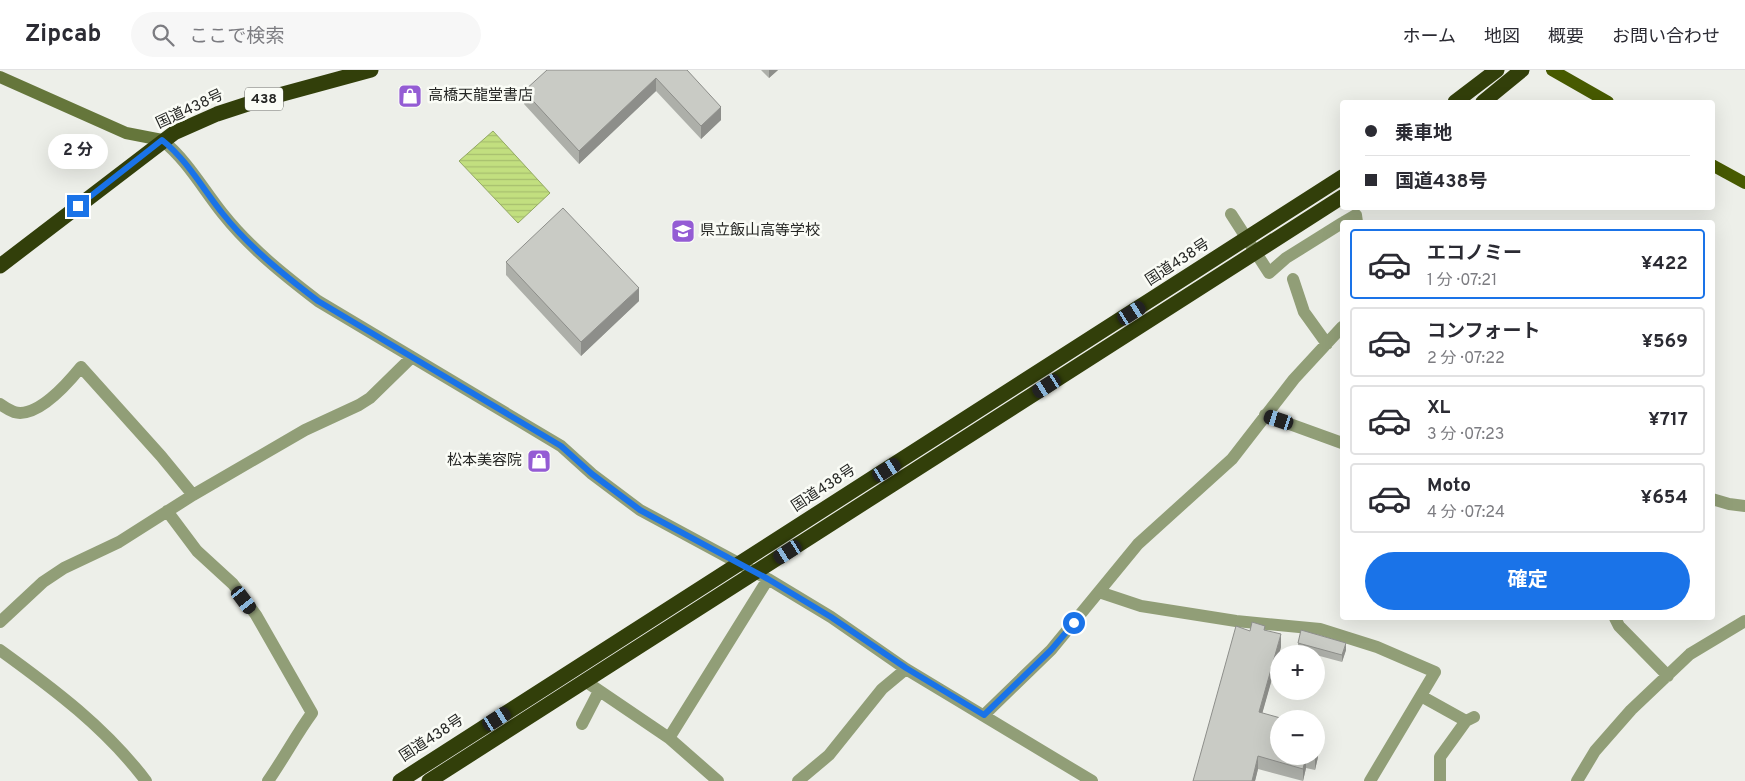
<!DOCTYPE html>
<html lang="ja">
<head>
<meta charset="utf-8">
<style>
  :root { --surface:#fff; --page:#f7f7f7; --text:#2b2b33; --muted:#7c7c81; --line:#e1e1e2; --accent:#1a73e8 }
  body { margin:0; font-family:Overpass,"Noto Sans JP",sans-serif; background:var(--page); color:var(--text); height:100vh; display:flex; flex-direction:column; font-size:19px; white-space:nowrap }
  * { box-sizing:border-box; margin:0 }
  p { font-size:16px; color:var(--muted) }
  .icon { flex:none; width:28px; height:28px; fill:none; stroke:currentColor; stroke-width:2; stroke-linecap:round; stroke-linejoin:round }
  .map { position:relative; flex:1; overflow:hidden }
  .side { position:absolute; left:1340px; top:150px; width:375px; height:400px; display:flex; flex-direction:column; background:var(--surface); border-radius:5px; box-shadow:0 5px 20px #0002 }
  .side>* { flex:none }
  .hud { position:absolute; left:1340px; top:30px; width:375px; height:110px; border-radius:5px; box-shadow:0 5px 20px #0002; display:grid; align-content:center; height:110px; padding:0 25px; background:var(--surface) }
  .tools { position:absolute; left:1270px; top:575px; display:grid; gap:10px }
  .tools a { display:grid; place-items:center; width:55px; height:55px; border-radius:50%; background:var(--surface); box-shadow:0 5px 20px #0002; font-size:25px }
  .end { position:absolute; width:22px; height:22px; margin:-11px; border:6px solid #1a73e8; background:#fff; box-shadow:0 0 0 2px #fff }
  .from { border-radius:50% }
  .bubble { position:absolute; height:35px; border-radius:18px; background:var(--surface); box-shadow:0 5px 20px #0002; font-size:16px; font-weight:700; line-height:35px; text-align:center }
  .car { position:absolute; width:15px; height:30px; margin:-15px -8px; border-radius:6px; box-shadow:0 0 4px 1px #0007; background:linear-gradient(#222 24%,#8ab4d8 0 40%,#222 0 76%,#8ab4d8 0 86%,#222 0) }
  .hud b { display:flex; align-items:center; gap:18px; height:48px; font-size:19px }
  .hud b+b { border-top:1px solid var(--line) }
  .hud i { width:12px; height:12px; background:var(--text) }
  ul { padding:9px 0 0; list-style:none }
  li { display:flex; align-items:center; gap:15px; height:70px; margin:0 10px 8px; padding:0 15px; border:2px solid var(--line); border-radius:5px }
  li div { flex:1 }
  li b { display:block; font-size:19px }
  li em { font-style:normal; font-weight:700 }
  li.on { border-color:var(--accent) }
  li>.icon { width:45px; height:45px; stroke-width:1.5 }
  .action { display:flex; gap:10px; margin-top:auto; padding:10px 25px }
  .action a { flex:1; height:58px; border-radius:30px; background:var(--accent); color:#fff; font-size:20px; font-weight:700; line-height:58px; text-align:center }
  header { display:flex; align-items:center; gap:30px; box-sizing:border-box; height:70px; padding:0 25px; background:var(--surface); border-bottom:1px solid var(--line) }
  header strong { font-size:24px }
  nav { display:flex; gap:28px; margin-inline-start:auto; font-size:18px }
  .search { width:350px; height:45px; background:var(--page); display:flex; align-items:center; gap:12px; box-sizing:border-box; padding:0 18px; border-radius:28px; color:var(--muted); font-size:19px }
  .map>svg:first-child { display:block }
  .water { fill:url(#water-rules); stroke:#93a864 }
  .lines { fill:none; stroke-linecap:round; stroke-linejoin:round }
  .street { stroke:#919e77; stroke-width:12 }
  .secondary { stroke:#65763b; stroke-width:12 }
  .primary { stroke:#475a00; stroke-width:12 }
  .highway { stroke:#323f0a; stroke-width:15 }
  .wall { fill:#adafa9 }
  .shaded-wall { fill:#8d8e8a }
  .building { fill:#c9cbc5; stroke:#8d8e8a }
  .route { stroke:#1a73e8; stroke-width:6 }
  .labels { text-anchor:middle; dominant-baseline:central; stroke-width:5; stroke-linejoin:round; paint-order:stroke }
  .shield { fill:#fafcf6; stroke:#666764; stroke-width:1 }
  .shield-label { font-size:14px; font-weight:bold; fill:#262725 }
  .poi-label { font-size:15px; fill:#262725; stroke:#fafcf6; text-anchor:start }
  .street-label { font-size:15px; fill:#262725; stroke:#fafcf6 }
</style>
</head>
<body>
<header>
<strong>Zipcab</strong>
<div class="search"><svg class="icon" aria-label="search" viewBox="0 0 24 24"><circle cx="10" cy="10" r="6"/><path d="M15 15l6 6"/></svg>ここで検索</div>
<nav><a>ホーム</a><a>地図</a><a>概要</a><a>お問い合わせ</a></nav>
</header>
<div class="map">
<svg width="1745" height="711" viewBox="0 0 1745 711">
  <defs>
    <pattern id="water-rules" width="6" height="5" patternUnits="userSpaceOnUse" patternTransform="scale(1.25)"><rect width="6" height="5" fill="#c2df7f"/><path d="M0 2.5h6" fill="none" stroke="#a7bf6e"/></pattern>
  </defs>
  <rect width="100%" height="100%" fill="#edefe9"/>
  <path class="water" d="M 493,61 L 550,123 L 518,153 L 459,91 Z"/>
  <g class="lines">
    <path class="street" d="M 162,70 C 187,90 203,119 223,144 C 250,178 284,205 318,231 L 561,376 L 592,404 L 640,440 L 768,509 L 831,547 L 906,599 L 1092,711
      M 1231,144 L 1269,203 L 1286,188 L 1342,153
      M 1344,152 L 1356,145 L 1357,152
      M 1293,209 L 1304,242 L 1327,274
      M 0,334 C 4,337 9,340 14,342 C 37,349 68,313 81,297 L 161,386 L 193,425
      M 1265,345 L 1342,373
      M 1712,429 L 1729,434 L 1745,436
      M 167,441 L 197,481 L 233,514 L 256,545 L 312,643 C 296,665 284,688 268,711
      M 1099,522 L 1141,536 L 1236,551 L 1320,559 L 1377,577 L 1435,602 L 1370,711
      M 1615,548 L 1619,556 L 1668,606
      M 0,552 L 43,512 L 64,498 L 119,472 L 193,425 L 305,360 L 359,335 L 370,328 L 412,287
      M 0,580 C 54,619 106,658 146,711
      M 585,611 L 669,668
      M 1421,626 L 1466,651
      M 984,645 L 1051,580 L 1138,474 L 1232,389 L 1294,309 L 1342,257
      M 582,654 L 599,621
      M 718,711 L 669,668 L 768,509
      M 798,711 L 829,685 L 882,619 L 906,599
      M 1440,711 L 1440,687 L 1466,651 L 1474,647
      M 1577,711 L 1595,681 L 1631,640 L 1690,584 L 1745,551"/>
    <path class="secondary" d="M 0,7 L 126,63 L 162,70"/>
    <path class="primary" d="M 1552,0 L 1608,32
      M 1712,95 L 1745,113"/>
    <path class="highway" d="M 1455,32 L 1497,0
      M 1483,32 L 1522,0
      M 0,196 L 174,63 L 217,44 L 257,31 L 371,0
      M 400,711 L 1342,107
      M 429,711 L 1342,127"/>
  </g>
  <path class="wall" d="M 687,0 L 721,50 L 701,69 L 656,21 L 579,94 L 524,34 L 524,21 Z
    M 761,0 L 778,0 L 769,8 Z
    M 506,192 L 639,231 L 581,286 L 506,205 Z
    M 1265,560 L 1281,577 L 1262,643 L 1279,686 L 1316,686 L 1316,658 L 1318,671 L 1318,687 L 1315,700 L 1306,698 L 1303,711 L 1258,699 L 1255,711 L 1193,711 L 1250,561 Z
    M 1298,573 L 1346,580 L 1342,592 L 1316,585 L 1316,584 L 1311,584 L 1298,580 Z"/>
  <path class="shaded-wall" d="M 769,0 L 778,0 L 769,8 Z
    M 656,8 L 656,21 L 579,94 L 579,81 Z
    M 721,37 L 721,50 L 701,69 L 701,56 Z
    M 639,218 L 639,231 L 581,286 L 581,272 Z
    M 1281,564 L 1281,577 L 1259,655 L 1259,642 Z
    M 1346,573 L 1346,580 L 1342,592 L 1342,585 Z
    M 1318,658 L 1318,671 L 1316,679 L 1316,666 Z
    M 1318,674 L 1318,687 L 1315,700 L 1315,687 L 1316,686 L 1316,681 Z
    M 1258,686 L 1258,699 L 1255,711 L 1252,711 Z
    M 1306,686 L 1306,698 L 1303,711 L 1303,699 Z"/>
  <path class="building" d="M 547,0 L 687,0 L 721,37 L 701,56 L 656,8 L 579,81 L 524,21 Z
    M 563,138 L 639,218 L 581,272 L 506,192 Z
    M 1252,552 L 1265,556 L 1264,560 L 1281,564 L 1259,642 L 1284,649 L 1279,649 L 1279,686 L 1306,686 L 1303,699 L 1258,686 L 1252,711 L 1193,711 L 1236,556 L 1250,561 Z
    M 1301,560 L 1346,573 L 1342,585 L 1298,573 Z
    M 1316,658 L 1318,658 L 1316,666 Z"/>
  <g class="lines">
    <path class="route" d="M 78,136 L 162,70 C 187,90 203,119 223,144 C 250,178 284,205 318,231 L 561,376 L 592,404 L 640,440 L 768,509 L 831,547 L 906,598 L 984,645 L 1051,580 L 1074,553"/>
  </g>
  <defs>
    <g id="shop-square" transform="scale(1.25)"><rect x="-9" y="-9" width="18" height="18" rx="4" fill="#945cd4" stroke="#fafcf6"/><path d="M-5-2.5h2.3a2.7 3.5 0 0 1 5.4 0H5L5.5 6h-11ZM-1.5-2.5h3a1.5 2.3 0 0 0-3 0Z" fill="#fff"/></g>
    <g id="school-square" transform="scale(1.25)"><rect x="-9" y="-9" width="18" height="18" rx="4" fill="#945cd4" stroke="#fafcf6"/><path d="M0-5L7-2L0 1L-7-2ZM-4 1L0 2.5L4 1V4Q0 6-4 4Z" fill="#fff"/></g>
  </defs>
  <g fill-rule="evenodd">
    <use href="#shop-square" x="410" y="26"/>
    <use href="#school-square" x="683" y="161"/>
    <use href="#shop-square" x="539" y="391"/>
  </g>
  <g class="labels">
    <rect class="shield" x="245" y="17.5" width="38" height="23" rx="4"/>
    <g class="shield-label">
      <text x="264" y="29">438</text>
    </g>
    <g class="poi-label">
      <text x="428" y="26">高橋天龍堂書店</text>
      <text x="700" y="161">県立飯山高等学校</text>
      <text x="522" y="391" text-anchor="end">松本美容院</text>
    </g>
    <g class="street-label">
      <text transform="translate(190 40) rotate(-25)">国道438号</text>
      <text transform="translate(1178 193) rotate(-33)">国道438号</text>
      <text transform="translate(824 419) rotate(-33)">国道438号</text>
      <text transform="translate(432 669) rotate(-33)">国道438号</text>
    </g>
  </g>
</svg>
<div class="tools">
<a>+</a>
<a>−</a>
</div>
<i class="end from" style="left:1074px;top:553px"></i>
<i class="end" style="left:78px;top:136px"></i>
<div class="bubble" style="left:48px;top:64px;width:60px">2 分</div>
<i class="car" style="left:1132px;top:243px;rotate:57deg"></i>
<i class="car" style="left:1047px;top:316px;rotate:237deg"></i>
<i class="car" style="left:1279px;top:350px;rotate:288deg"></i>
<i class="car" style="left:887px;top:400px;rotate:58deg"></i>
<i class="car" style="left:788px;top:482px;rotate:238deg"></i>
<i class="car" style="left:244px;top:530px;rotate:143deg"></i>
<i class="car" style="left:497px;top:649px;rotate:57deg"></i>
<div class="hud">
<b><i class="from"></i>乗車地</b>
<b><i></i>国道438号</b>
</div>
<section class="side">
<ul>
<li class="on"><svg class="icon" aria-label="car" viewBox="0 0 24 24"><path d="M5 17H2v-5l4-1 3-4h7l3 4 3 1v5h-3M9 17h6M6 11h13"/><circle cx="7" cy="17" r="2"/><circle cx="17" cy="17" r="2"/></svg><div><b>エコノミー</b><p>1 分 · 07:21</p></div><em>¥422</em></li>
<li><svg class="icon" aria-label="car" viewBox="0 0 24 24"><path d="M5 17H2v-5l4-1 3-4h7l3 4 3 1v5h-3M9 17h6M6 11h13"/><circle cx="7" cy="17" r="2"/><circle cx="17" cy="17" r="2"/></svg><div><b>コンフォート</b><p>2 分 · 07:22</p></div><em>¥569</em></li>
<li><svg class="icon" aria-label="car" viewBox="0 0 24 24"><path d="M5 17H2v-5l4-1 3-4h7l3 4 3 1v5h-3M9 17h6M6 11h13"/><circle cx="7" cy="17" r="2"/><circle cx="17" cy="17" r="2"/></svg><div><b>XL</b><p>3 分 · 07:23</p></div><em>¥717</em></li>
<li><svg class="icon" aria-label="car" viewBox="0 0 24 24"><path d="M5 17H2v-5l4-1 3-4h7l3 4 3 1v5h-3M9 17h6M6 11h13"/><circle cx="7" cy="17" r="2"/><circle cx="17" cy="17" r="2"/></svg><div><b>Moto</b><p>4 分 · 07:24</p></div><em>¥654</em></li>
</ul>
<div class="action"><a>確定</a></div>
</section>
</div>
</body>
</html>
